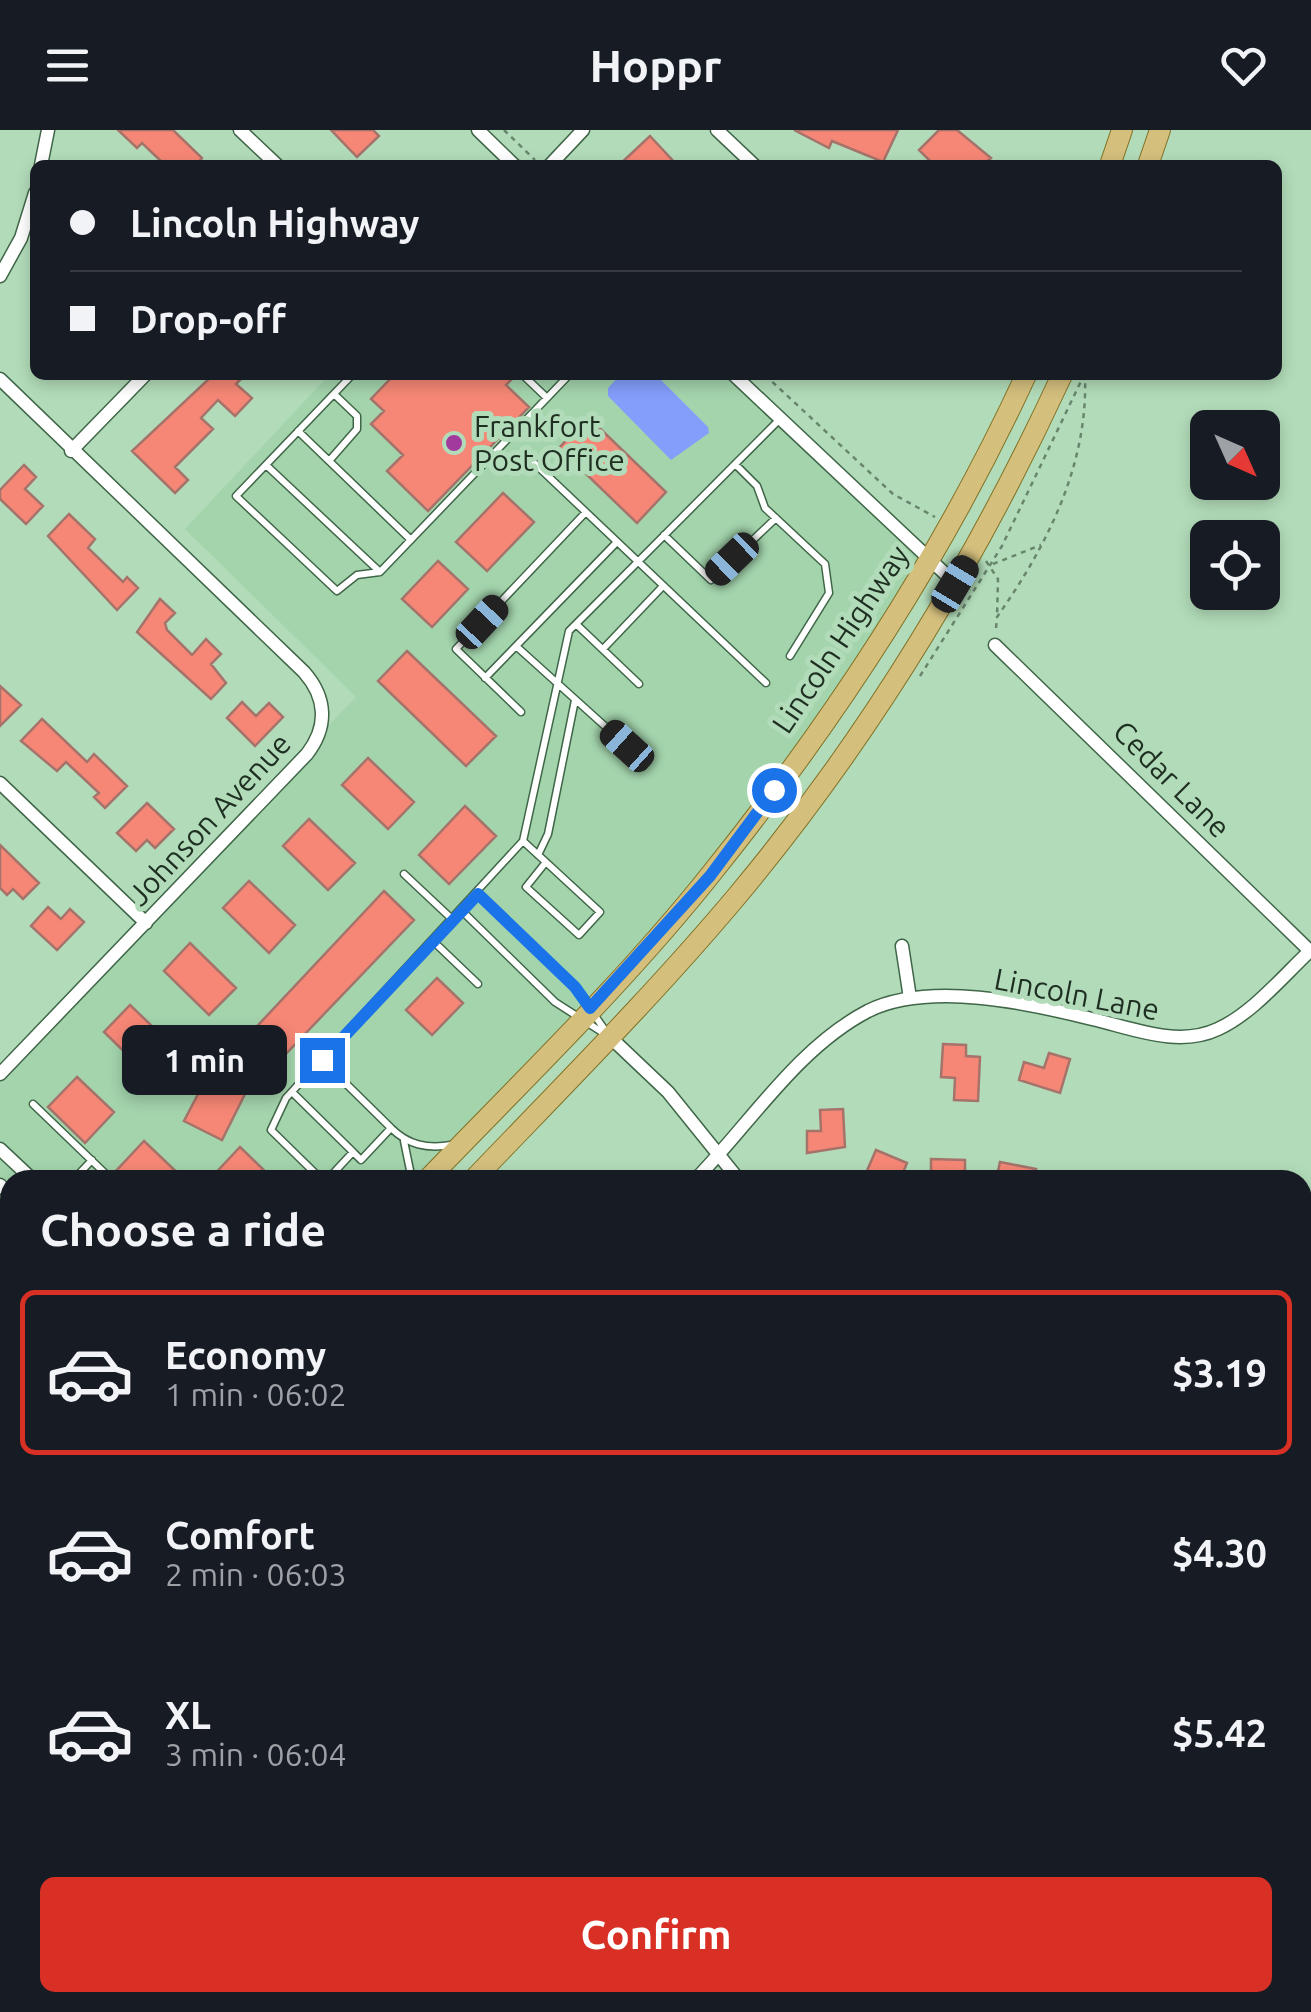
<!DOCTYPE html>
<html lang="en">
<head>
<meta charset="utf-8">
<style>
  :root { --surface:#171b24; --page:#20242c; --text:#f1f3f6; --muted:#9ea1a6; --line:#363941; --accent:#d93025 }
  body { margin:0; font-family:Ubuntu,sans-serif; background:var(--page); color:var(--text); height:100vh; display:flex; flex-direction:column; font-size:38px; white-space:nowrap }
  * { box-sizing:border-box; margin:0 }
  p { font-size:32px; color:var(--muted) }
  .icon { flex:none; width:55px; height:55px; fill:none; stroke:currentColor; stroke-width:2; stroke-linecap:round; stroke-linejoin:round }
  .map { position:relative; flex:1; overflow:hidden }
  .panel { position:absolute; left:0px; top:1040px; width:1312px; height:842px; display:flex; flex-direction:column; background:var(--surface); border-radius:30px 30px 0 0; box-shadow:0 5px 15px #0003 }
  .panel>* { flex:none }
  .banner { position:absolute; left:30px; top:30px; width:1252px; height:220px; border-radius:15px; box-shadow:0 5px 15px #0003; display:grid; align-content:center; height:220px; padding:0 40px; background:var(--surface) }
  .needle { width:65px; rotate:135deg }
  .buttons { position:absolute; left:1190px; top:280px; display:grid; gap:20px }
  .buttons a { display:grid; place-items:center; width:90px; height:90px; border-radius:15px; background:var(--surface); box-shadow:0 5px 15px #0003; font-size:50px }
  .end { position:absolute; width:45px; height:45px; margin:-22px; border:12px solid #1a73e8; background:#fff; box-shadow:0 0 0 5px #fff }
  .from { border-radius:50% }
  .bubble { position:absolute; height:70px; border-radius:15px; background:var(--surface); box-shadow:0 5px 15px #0003; font-size:32px; font-weight:700; line-height:70px; text-align:center }
  .car { position:absolute; width:30px; height:60px; margin:-30px -15px; border-radius:12px; box-shadow:0 0 8px 2px #0007; background:linear-gradient(#222 24%,#8ab4d8 0 40%,#222 0 76%,#8ab4d8 0 86%,#222 0) }
  .banner b { display:flex; align-items:center; gap:35px; height:95px; font-size:38px }
  .banner b+b { border-top:2px solid var(--line) }
  .banner i { width:25px; height:25px; background:var(--text) }
  ul { padding:0; list-style:none }
  li { display:flex; align-items:center; gap:30px; height:165px; margin:0 20px 15px; padding:0 20px; border:5px solid transparent; border-radius:15px }
  li div { flex:1 }
  li b { display:block; font-size:38px }
  li em { font-style:normal; font-weight:700 }
  li.on { border-color:var(--accent) }
  li>.icon { width:90px; height:90px; stroke-width:1.5 }
  h2 { padding:0 40px; font-size:45px; line-height:120px }
  .cta { display:flex; gap:20px; margin-top:auto; padding:20px 40px }
  .cta a { flex:1; height:115px; border-radius:15px; background:var(--accent); color:#fff; font-size:40px; font-weight:700; line-height:115px; text-align:center }
  header { display:flex; justify-content:space-between; align-items:center; height:130px; padding:0 40px; background:var(--surface); font-size:45px; font-weight:700 }
  .map>svg:first-child { display:block }
  .built { fill:#a3d4ac }
  .water { fill:#839efb }
  .building { fill:#f68776; stroke:#a5736a; stroke-width:2.5 }
  .lines { fill:none; stroke-linecap:round; stroke-linejoin:round }
  .service-casing { stroke:#406648; stroke-width:9 }
  .minor-casing { stroke:#406648; stroke-width:15 }
  .primary-casing { stroke:#817125; stroke-width:22 }
  .path { stroke:#68866e; stroke-width:2.5; stroke-dasharray:5 5; stroke-linecap:butt }
  .service { stroke:#fff; stroke-width:6 }
  .minor { stroke:#fff; stroke-width:12 }
  .primary { stroke:#d4bf7d; stroke-width:20 }
  .route { stroke:#1a73e8; stroke-width:12 }
  .poi-dot { fill:#a23a9d; stroke:#b2dcb9; stroke-width:4 }
  .labels { text-anchor:middle; dominant-baseline:central; stroke-width:10; stroke-linejoin:round; paint-order:stroke }
  .poi-label { font-size:30px; fill:#1e2f22; stroke:#b2dcb9; text-anchor:start }
  .street-label { font-size:30px; fill:#1e2f22; stroke:#b2dcb9 }
</style>
</head>
<body>
<header><svg class="icon" aria-label="menu" viewBox="0 0 24 24"><path d="M4 6h16M4 12h16M4 18h16"/></svg>Hoppr<svg class="icon" aria-label="heart" viewBox="0 0 24 24"><path d="M12 20l-8-8c-3-5 5-10 8-4 3-6 11-1 8 4z"/></svg></header>
<div class="map">
<svg width="1311" height="1882" viewBox="0 0 1311 1882">
  <rect width="100%" height="100%" fill="#b2dcb9"/>
  <path class="built" d="M 329,245 L 725,245 L 922,431 L 824,580 L 707,739 L 418,1050 L 10,1050 L 10,1472 L 0,1483 L 0,935 L 356,567 L 185,399 Z"/>
  <path class="water" d="M 620,245 L 656,245 L 708,297 L 709,303 L 671,330 L 608,266 L 608,258 Z"/>
  <path class="building" d="M 118,0 L 173,0 L 202,28 L 196,35 L 165,35 L 142,13 L 137,18 Z
    M 331,0 L 373,0 L 379,6 L 357,27 Z
    M 794,0 L 898,0 L 883,32 L 832,11 L 829,18 Z
    M 939,0 L 957,0 L 991,28 L 983,35 L 934,35 L 919,20 Z
    M 650,6 L 677,35 L 619,35 Z
    M 213,245 L 245,245 L 236,254 L 252,268 L 235,286 L 218,270 L 201,288 L 213,299 L 175,337 L 188,350 L 175,363 L 132,321 Z
    M 394,245 L 516,245 L 506,255 L 529,277 L 428,381 L 387,341 L 403,325 L 371,294 L 384,281 L 371,269 Z
    M 588,287 L 666,362 L 637,393 L 559,318 Z
    M 24,335 L 36,347 L 25,359 L 43,376 L 26,394 L 0,369 L 0,360 Z
    M 503,363 L 534,392 L 487,441 L 456,412 Z
    M 69,384 L 95,409 L 88,418 L 123,452 L 127,447 L 138,458 L 117,480 L 48,406 Z
    M 438,431 L 468,459 L 432,497 L 402,469 Z
    M 160,469 L 175,483 L 165,493 L 167,500 L 192,525 L 206,509 L 221,524 L 211,534 L 226,553 L 211,569 L 137,502 Z
    M 407,521 L 496,606 L 466,636 L 378,551 Z
    M 0,556 L 21,575 L 0,596 Z
    M 242,572 L 256,586 L 269,573 L 283,587 L 255,616 L 227,588 Z
    M 42,589 L 87,632 L 94,624 L 127,656 L 105,678 L 94,667 L 99,663 L 66,632 L 57,641 L 21,611 Z
    M 368,628 L 414,672 L 388,699 L 342,655 Z
    M 147,673 L 174,699 L 155,718 L 147,710 L 136,721 L 117,703 Z
    M 465,676 L 496,706 L 449,754 L 419,725 Z
    M 309,689 L 355,733 L 328,760 L 283,716 Z
    M 0,715 L 39,753 L 23,769 L 13,759 L 7,765 L 0,758 Z
    M 249,751 L 295,795 L 269,823 L 223,778 Z
    M 384,761 L 414,790 L 259,952 L 230,925 Z
    M 48,777 L 61,789 L 70,779 L 84,792 L 57,820 L 31,796 Z
    M 190,813 L 236,858 L 209,885 L 164,841 Z
    M 437,848 L 463,873 L 432,905 L 406,880 Z
    M 130,875 L 176,919 L 149,946 L 104,902 Z
    M 943,914 L 966,915 L 966,926 L 980,927 L 978,971 L 954,970 L 955,948 L 941,947 Z
    M 1049,923 L 1070,929 L 1060,963 L 1019,950 L 1024,932 L 1044,938 Z
    M 208,945 L 245,964 L 222,1010 L 184,991 Z
    M 77,947 L 114,982 L 85,1013 L 48,977 Z
    M 843,979 L 845,1017 L 807,1023 L 807,1001 L 821,1001 L 820,980 Z
    M 144,1011 L 185,1050 L 124,1050 L 115,1042 Z
    M 240,1017 L 274,1050 L 209,1050 Z
    M 876,1020 L 907,1033 L 900,1050 L 878,1046 L 863,1050 Z
    M 931,1029 L 965,1030 L 965,1050 L 931,1050 Z
    M 1000,1032 L 1036,1039 L 1034,1050 L 996,1050 Z"/>
  <g class="lines">
    <g class="service-casing">
      <path id="service" d="M 352,245 L 236,366 L 337,461 L 357,445 L 380,442 L 569,245
        M 523,245 L 547,268
        M 298,301 L 411,410
        M 531,330 L 766,553
        M 329,331 L 357,299 L 357,286 L 334,264
        M 735,334 L 757,356 L 765,378 L 825,434 L 829,463 L 790,526
        M 266,335 L 380,442
        M 664,405 L 711,450 L 776,388
        M 576,494 L 639,554
        M 516,516 L 627,616
        M 603,519 L 663,456
        M 485,548 L 616,413
        M 521,582 L 456,519 L 585,383
        M 523,711 L 600,782 L 579,805 L 526,757 L 546,732
        M 538,725 L 548,704 L 575,570
        M 404,744 L 453,790
        M 478,763 L 575,857 L 609,906
        M 462,781 L 555,872 L 608,906
        M 433,811 L 478,854
        M 322,930 L 391,998 L 361,1030 L 353,1022 L 327,1050
        M 292,962 L 353,1022
        M 33,974 L 112,1050
        M 391,998 C 408,1015 427,1019 451,1015
        M 404,1011 L 412,1050
        M 73,1050 L 92,1030
        M 322,1050 L 271,1000 L 286,968 L 523,711 L 569,501 L 780,289
        M 0,1143 L 10,1123
        M 0,1215 L 10,1205
        M 0,1259 L 7,1266 L 10,1263
        M 0,1343 L 10,1333
        M 0,1623 L 10,1613
        M 0,1630 L 10,1641
        M 0,1654 L 10,1665"/>
    </g>
    <g class="minor-casing">
      <path id="minor" d="M 240,0 L 277,35
        M 478,0 L 514,35
        M 717,0 L 754,35
        M 41,35 L 48,0
        M 550,35 L 583,0
        M 0,146 L 21,108 L 35,63
        M 734,245 L 955,453
        M 0,249 L 304,542 C 327,568 328,597 307,624 L 0,944
        M 71,321 L 145,245
        M 995,515 L 1311,822
        M 0,653 L 146,793
        M 902,816 L 910,868
        M 610,907 L 668,962 L 739,1050
        M 0,1019 L 33,1050
        M 695,1050 C 750,994 797,918 868,881 C 929,851 1029,873 1092,889 C 1132,898 1178,918 1218,899 C 1253,883 1283,846 1311,820
        M 0,1055 L 10,1064
        M 1302,1178 L 1311,1179
        M 1302,1439 L 1311,1440
        M 1302,1692 L 1311,1693
        M 0,1768 L 10,1757
        M 103,1872 L 108,1882
        M 545,1872 L 555,1882
        M 890,1872 L 900,1882
        M 268,1882 L 277,1872
        M 1225,1882 L 1227,1872"/>
    </g>
    <g class="primary-casing">
      <path id="primary" d="M 1110,35 L 1122,0
        M 1148,35 L 1160,0
        M 427,1050 C 523,950 625,852 711,744 C 834,591 944,423 1026,245
        M 473,1050 C 562,957 654,865 737,766 C 869,608 976,431 1062,245
        M 0,1492 L 10,1482
        M 0,1543 L 10,1533"/>
    </g>
    <path class="path" d="M 504,0 L 535,30
      M 765,245 L 893,364 L 935,387
      M 986,431 L 998,449 L 997,487
      M 993,434 L 1041,415
      M 996,498 L 997,487 C 1047,416 1088,335 1085,247
      M 920,546 L 1002,416 L 1084,245
      M 0,1569 L 9,1559"/>
    <use href="#service" class="service"/>
    <use href="#minor" class="minor"/>
    <use href="#primary" class="primary"/>
  </g>
  <g class="lines">
    <path class="route" d="M 322,930 L 478,764 L 575,857 L 590,878 L 710,746 L 774,660"/>
  </g>
  <circle class="poi-dot" cx="454" cy="313" r="10"/>
  <g class="labels">
    <g class="poi-label">
      <text x="474" y="296">Frankfort<tspan x="474" dy="34">Post Office</tspan></text>
    </g>
    <g class="street-label">
      <text transform="translate(840 509) rotate(-56)">Lincoln Highway</text>
      <text transform="translate(1172 649) rotate(45)">Cedar Lane</text>
      <text transform="translate(209 689) rotate(-47)">Johnson Avenue</text>
      <text transform="translate(1077 864) rotate(11)">Lincoln Lane</text>
    </g>
  </g>
</svg>
<div class="buttons">
<a><svg class="needle" viewBox="-14 -14 28 28"><path d="M0-13l5 13h-10z" fill="#e53935"/><path d="M0 13l5-13h-10z" fill="#9ea1a6"/></svg></a>
<a><svg class="icon" aria-label="locate" viewBox="0 0 24 24"><circle cx="12" cy="12" r="6"/><path d="M12 2v4M12 18v4M2 12h4M18 12h4"/></svg></a>
</div>
<i class="end from" style="left:774px;top:660px"></i>
<i class="end" style="left:322px;top:930px"></i>
<div class="bubble" style="left:122px;top:895px;width:165px">1 min</div>
<i class="car" style="left:732px;top:429px;rotate:226deg"></i>
<i class="car" style="left:955px;top:454px;rotate:31deg"></i>
<i class="car" style="left:482px;top:492px;rotate:43deg"></i>
<i class="car" style="left:627px;top:616px;rotate:312deg"></i>
<div class="banner">
<b><i class="from"></i>Lincoln Highway</b>
<b><i></i>Drop-off</b>
</div>
<section class="panel">
<h2>Choose a ride</h2>
<ul>
<li class="on"><svg class="icon" aria-label="car" viewBox="0 0 24 24"><path d="M5 17H2v-5l4-1 3-4h7l3 4 3 1v5h-3M9 17h6M6 11h13"/><circle cx="7" cy="17" r="2"/><circle cx="17" cy="17" r="2"/></svg><div><b>Economy</b><p>1 min · 06:02</p></div><em>$3.19</em></li>
<li><svg class="icon" aria-label="car" viewBox="0 0 24 24"><path d="M5 17H2v-5l4-1 3-4h7l3 4 3 1v5h-3M9 17h6M6 11h13"/><circle cx="7" cy="17" r="2"/><circle cx="17" cy="17" r="2"/></svg><div><b>Comfort</b><p>2 min · 06:03</p></div><em>$4.30</em></li>
<li><svg class="icon" aria-label="car" viewBox="0 0 24 24"><path d="M5 17H2v-5l4-1 3-4h7l3 4 3 1v5h-3M9 17h6M6 11h13"/><circle cx="7" cy="17" r="2"/><circle cx="17" cy="17" r="2"/></svg><div><b>XL</b><p>3 min · 06:04</p></div><em>$5.42</em></li>
</ul>
<div class="cta"><a>Confirm</a></div>
</section>
</div>
</body>
</html>
